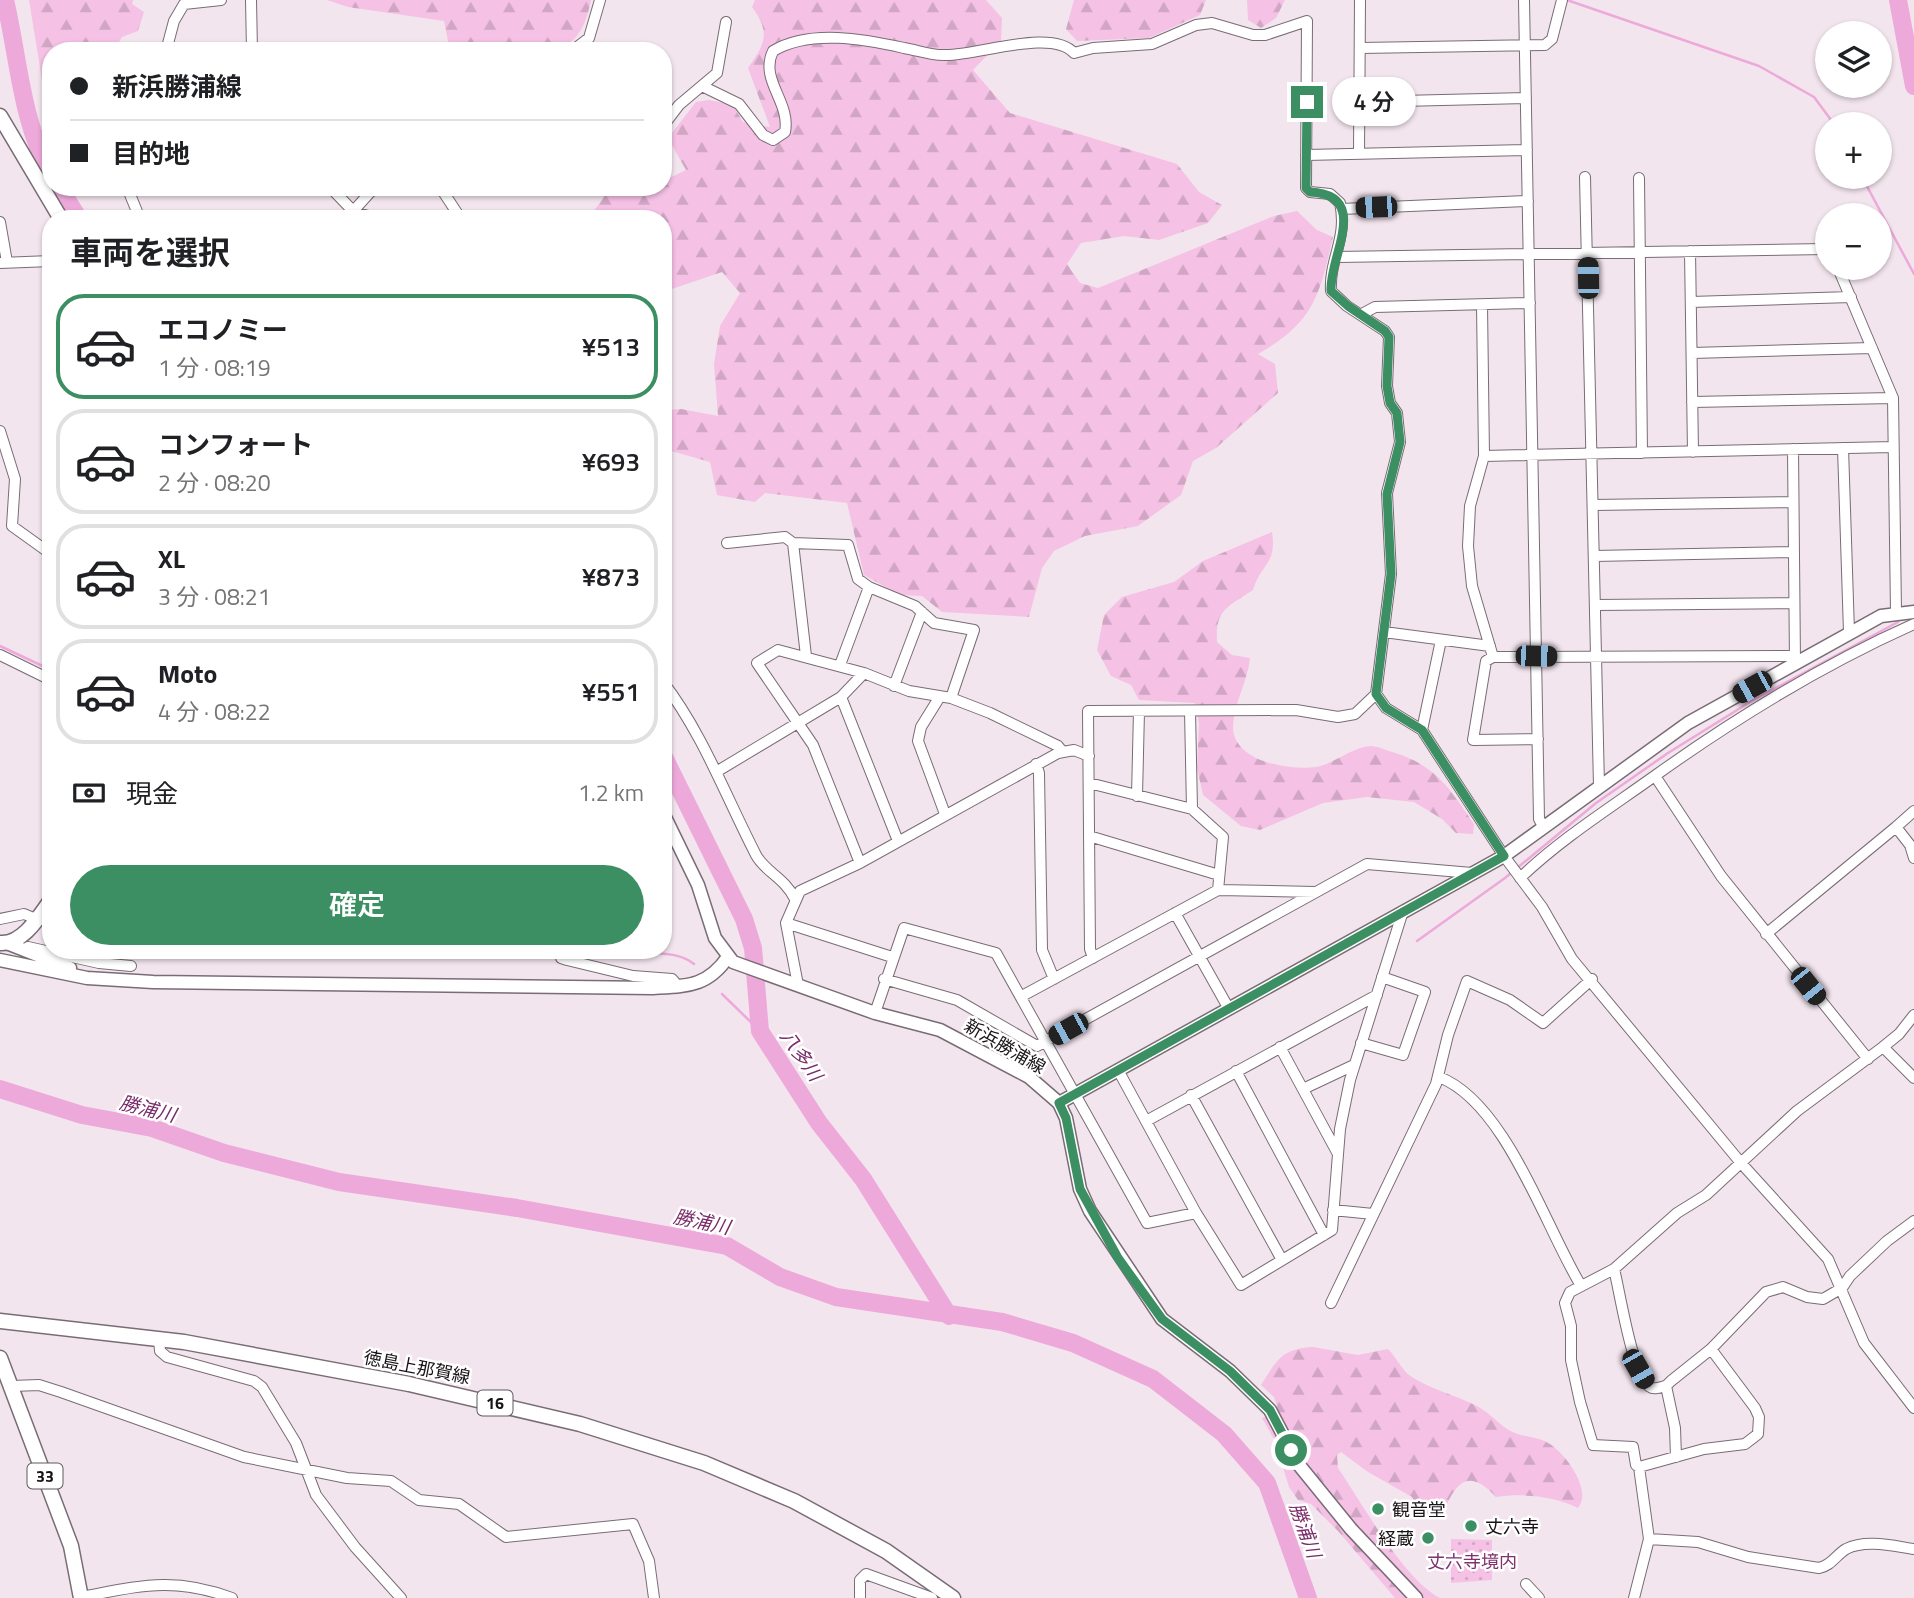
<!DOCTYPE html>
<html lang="ja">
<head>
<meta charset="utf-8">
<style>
  :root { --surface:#fff; --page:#f6f6f6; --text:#202124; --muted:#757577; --line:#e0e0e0; --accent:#3b8f62 }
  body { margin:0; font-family:"Titillium Web","Noto Sans JP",sans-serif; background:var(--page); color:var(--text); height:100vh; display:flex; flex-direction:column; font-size:26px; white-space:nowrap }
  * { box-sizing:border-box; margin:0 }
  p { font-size:23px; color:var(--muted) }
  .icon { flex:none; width:38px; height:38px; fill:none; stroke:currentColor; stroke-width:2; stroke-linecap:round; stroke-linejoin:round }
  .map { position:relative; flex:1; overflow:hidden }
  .details { position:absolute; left:42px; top:210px; width:630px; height:749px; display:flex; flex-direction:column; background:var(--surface); border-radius:28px; box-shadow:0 2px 5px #0004 }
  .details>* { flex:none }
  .banner { position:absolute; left:42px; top:42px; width:630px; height:154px; border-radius:28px; box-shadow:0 2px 5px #0004; display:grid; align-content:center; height:154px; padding:0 28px; background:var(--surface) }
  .controls { position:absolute; left:1815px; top:21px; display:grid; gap:14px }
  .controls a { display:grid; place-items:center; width:77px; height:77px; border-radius:50%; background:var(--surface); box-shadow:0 2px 5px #0004; font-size:35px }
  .end { position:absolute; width:32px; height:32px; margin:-16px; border:9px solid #3b8f62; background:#fff; box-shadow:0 0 0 4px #fff }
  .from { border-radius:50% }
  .bubble { position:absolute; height:49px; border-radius:24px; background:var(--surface); box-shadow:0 2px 5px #0004; font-size:23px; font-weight:600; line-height:49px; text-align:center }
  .car { position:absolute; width:21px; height:42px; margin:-21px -10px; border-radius:9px; box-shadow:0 0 5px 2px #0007; background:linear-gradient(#222 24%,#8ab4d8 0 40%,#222 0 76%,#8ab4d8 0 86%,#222 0) }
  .banner b { display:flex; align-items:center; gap:24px; height:66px; font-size:26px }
  .banner b+b { border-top:2px solid var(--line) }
  .banner i { width:18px; height:18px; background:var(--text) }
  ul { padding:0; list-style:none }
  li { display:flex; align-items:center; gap:21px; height:105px; margin:0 14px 10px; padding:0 14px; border:4px solid var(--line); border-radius:28px }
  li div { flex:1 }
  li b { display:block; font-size:26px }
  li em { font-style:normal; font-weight:600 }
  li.selected { border-color:var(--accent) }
  li>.icon { width:63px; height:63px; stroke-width:1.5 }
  h2 { padding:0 28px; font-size:32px; line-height:84px }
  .pay { display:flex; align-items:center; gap:18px; height:77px; padding:0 28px; font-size:26px }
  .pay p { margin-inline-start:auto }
  .action { display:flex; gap:14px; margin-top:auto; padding:14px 28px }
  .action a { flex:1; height:80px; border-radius:42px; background:var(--accent); color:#fff; font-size:28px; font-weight:600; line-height:80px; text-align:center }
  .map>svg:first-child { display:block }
  .grass { fill:url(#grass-dots) }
  .forest { fill:url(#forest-firs) }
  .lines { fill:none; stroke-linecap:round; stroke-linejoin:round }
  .stream { stroke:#eda9da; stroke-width:2.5 }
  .river { stroke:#eda9da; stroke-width:18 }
  .minor-casing { stroke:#796c75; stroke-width:12 }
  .tertiary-casing { stroke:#796c75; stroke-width:15 }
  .secondary-casing { stroke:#796c75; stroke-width:15 }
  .primary-casing { stroke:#796c75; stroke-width:17 }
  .minor { stroke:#fff; stroke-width:10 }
  .tertiary { stroke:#fff; stroke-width:12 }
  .secondary { stroke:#fff; stroke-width:12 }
  .primary { stroke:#fff; stroke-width:14 }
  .route { stroke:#3b8f62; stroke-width:9 }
  .poi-dot { fill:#3b8f62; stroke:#fff; stroke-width:2.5 }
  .labels { text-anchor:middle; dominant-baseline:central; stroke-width:5; stroke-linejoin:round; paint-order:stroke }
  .shield { fill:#fff; stroke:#5d5a5c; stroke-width:2 }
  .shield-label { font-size:16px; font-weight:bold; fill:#181316 }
  .street-label { font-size:18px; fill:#181316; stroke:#fff }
  .poi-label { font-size:18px; fill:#181316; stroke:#fff; text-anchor:start }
  .park-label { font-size:18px; fill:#80316e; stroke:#fff }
  .water-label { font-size:19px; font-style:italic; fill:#7a2c69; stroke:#fff }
</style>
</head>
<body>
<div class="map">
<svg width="1914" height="1598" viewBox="0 0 1914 1598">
  <defs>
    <pattern id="grass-dots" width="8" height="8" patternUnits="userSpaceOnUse" patternTransform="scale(1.75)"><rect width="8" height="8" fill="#f5c1e5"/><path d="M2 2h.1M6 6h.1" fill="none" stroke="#d1a5c4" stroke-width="1.8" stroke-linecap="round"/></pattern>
    <pattern id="forest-firs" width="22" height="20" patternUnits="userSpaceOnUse" patternTransform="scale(1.75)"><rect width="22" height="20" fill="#f5c1e5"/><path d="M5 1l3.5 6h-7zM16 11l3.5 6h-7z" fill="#d1a5c4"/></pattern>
  </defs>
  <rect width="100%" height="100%" fill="#f3e5ee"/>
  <path class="grass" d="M 1451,1539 L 1492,1540 L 1492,1580 L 1451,1583 Z"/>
  <path class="forest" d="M 29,0 L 133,0 L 132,4 L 144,12 L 138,31 L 122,37 L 114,51 L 51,51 L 51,135 Z
    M 327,0 L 591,0 C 588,15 583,34 569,43 C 547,56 477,51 450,51 L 444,21 L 348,7 Z
    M 755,0 L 986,0 L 1002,18 L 1001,41 L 973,70 L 1010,113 L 1177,164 L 1199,192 L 1222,205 L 1208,223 L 1159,240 L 1124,236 L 1081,243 L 1067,264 L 1080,283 L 1098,288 L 1274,216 L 1297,211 L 1317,230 L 1333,237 C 1319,297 1314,322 1258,354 L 1275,364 L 1278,393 L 1216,448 L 1193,461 L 1181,495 L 1138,526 L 1085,536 L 1054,551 L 1042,568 L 1029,617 L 942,612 L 922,596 L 900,595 L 864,575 L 847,503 L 765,493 L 755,502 L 717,495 L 710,462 L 664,449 L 663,410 L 681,409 L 718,416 L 714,364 L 720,326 L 740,293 L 722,272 L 663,292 L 663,219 L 588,219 L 611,187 L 663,187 L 663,181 L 686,170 L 668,138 L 696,102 L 709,100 L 733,105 L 743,122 L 770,127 L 748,68 C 765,44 771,33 752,7 Z
    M 1074,0 L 1206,0 L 1200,15 L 1149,38 L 1077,41 L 1066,29 Z
    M 1247,0 L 1285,0 L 1276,18 L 1261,28 L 1248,20 Z
    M 1272,532 C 1277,565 1261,563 1253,590 C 1228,607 1215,609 1217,642 L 1232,655 L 1250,658 C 1248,681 1234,702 1233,726 C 1232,761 1289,771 1316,767 C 1334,764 1352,747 1371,746 C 1377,746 1386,750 1392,752 C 1436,765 1449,788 1474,824 L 1473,834 L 1456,833 L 1442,819 L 1414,802 L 1367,797 L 1323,803 L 1260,830 L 1241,826 L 1203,795 L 1197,768 L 1199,723 L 1195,703 L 1139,700 L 1131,685 L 1111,676 L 1097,650 L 1104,615 L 1122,597 L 1174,582 L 1203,561 Z
    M 1313,1347 L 1358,1355 L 1388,1349 C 1396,1357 1403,1372 1412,1377 C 1432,1390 1456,1395 1477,1406 C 1488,1412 1496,1421 1507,1429 C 1518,1436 1530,1436 1542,1440 C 1561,1446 1594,1489 1578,1508 C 1554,1496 1523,1493 1496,1497 C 1465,1464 1454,1487 1441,1518 L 1430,1519 L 1419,1512 L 1412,1497 L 1368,1472 L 1341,1452 L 1337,1455 L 1338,1468 C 1362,1503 1404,1580 1440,1598 L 1395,1598 L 1338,1531 L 1311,1504 L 1298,1500 L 1289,1487 L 1275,1441 L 1262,1418 L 1279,1413 L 1274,1397 L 1261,1385 C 1277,1360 1281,1349 1313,1347 Z"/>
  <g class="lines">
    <path class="stream" d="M 1567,0 L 1759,66 L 1814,97 L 1834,124
      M 1862,177 L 1914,274
      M 0,646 L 51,670
      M 1417,941 L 1505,878 L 1596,803 L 1668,753 L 1750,702 L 1898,622
      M 632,950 C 654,957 675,949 694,964
      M 722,994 L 760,1031"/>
    <path class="river" d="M 5,0 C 19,60 21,120 51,175
      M 1898,0 L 1914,86
      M 59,187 L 79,219
      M 663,755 L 744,919 L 753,948 L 760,1031 L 819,1123 L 863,1179 L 949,1316
      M 0,1089 L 82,1115 L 152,1128 L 224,1153 L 339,1182 L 517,1208 L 727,1246 L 780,1277 L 836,1297 L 1002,1322 L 1073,1343 L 1153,1379 L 1224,1434 L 1267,1483 L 1308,1598"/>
    <g class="minor-casing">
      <path id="minor" d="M 251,0 L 252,51
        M 1524,0 L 1539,819 L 1543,826
        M 1360,48 L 1545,45 L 1552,39 L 1562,0
        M 166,51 L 174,21 L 184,4 L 221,0
        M 572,51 L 589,38 L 600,0
        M 704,87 L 739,104 L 763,135 L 773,140 L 785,132 C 791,102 759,80 773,51 C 810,29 864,39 904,48 C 917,50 932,56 946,55 C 980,55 1052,28 1074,53 L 1093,48 L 1152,44 L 1196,25 L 1212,23 L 1253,35 L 1265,35 L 1307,21 L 1306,188 L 1310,192 L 1330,194 L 1340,203 C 1348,238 1329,259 1331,291 L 1347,306 L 1385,331 L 1389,337 L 1387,386 L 1390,403 L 1397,413 L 1400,442 L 1387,493 L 1391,574 L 1376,694 L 1386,708 L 1422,730 L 1504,856 L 1542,907 L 1572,959 L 1741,1163 L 1828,1259 L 1864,1343 L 1914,1408
        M 1359,102 L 1526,98
        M 663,126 L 679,105 L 717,73 L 726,22
        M 1359,153 L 1360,0
        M 1306,155 L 1527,150
        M 1585,177 L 1599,786
        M 1639,178 L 1642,453
        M 127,187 L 140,219
        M 330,187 L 354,212 L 379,219
        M 440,187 L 461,219
        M 1341,209 L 1528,201
        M 346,219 L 375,187
        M 0,222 L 7,262
        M 1690,251 L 1693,452
        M 1337,257 L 1827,249
        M 0,263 L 51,261
        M 1838,268 L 1893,398 L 1896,612
        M 1691,302 L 1851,297
        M 1482,305 L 1484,456 L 1470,506 L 1468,546 L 1472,586 L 1493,657
        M 1362,314 L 1375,307 L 1530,303
        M 1692,353 L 1872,348
        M 1692,402 L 1893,398
        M 0,431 L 15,479 L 12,526 L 51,554
        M 1843,448 L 1849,632
        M 1793,449 L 1795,662
        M 1484,456 L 1893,447
        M 1593,505 L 1793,502
        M 727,543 L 785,537 L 793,543
        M 1594,556 L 1793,552
        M 1596,605 L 1793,603
        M 1384,632 L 1490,646
        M 0,655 L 51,680
        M 806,656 L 793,543 L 848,545 L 858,579 L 869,587
        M 840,665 L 869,587 L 915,606 L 934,623 L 974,630 L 951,698
        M 663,682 C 703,734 726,797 756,855 C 765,872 784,877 795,899
        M 894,686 L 922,612
        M 841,697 L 898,841
        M 939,698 L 921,727 L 918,741 L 945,814
        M 1190,711 L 1192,809 L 1223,837 L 1218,890
        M 1422,730 L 1441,640
        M 1538,739 L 1473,740 L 1486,661 L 1493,657 L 1793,656
        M 1036,764 L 1039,773 L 1042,950 L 1054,979
        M 716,772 L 841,697 L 864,673 L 909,691 L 951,698 L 990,713 L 1058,746 L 1062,751
        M 1655,776 L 1721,876 L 1868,1059
        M 1089,783 L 1192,809
        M 1137,796 L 1139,711
        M 1914,811 L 1896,827 L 1910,845 L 1914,858
        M 1089,836 L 1219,875
        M 860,863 L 813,745 L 757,663 L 778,650 L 864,673
        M 1520,878 C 1562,838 1610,808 1656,775 C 1736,718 1824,664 1914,624
        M 1175,913 L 1229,1009
        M 0,919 L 24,914 L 36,919
        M 786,923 L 892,957
        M 1766,934 L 1896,827
        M 28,947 L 99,963 L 131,966
        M 560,950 L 561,958 L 567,960 L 633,976 L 672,979 L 678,986
        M 1093,958 L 1090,949 L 1088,711 L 1296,710 L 1338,717 L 1355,714 L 1376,694
        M 884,979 L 957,1000 L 1037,1046 L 1367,864 L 1472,873
        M 798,985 L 786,923 L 800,891 L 860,863 L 1058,753 L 1074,750 L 1089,756
        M 1022,996 L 1218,890 L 1315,892
        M 875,1013 L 904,928 L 996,953 L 1147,1223 L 1196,1213
        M 1914,1015 L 1899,1034 L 1883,1047 L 1914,1078
        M 1361,1043 L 1403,1055 L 1425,992 L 1382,977
        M 1280,1047 L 1338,1154
        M 1118,1070 L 1196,1213 L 1241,1285 L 1332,1230 L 1340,1129 L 1350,1080 L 1403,911
        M 1236,1071 L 1324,1235
        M 1439,1077 C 1505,1102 1545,1226 1580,1284
        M 1303,1089 L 1354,1065
        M 1191,1095 L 1282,1260
        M 1148,1120 L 1377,995
        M 1333,1210 L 1373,1214
        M 1614,1269 C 1620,1292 1632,1375 1650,1387 C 1654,1390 1661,1387 1666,1386
        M 1331,1303 L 1436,1084 L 1448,1035 L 1467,981 L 1510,1000 L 1543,1023 L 1592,979
        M 159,1339 L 160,1351 L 167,1357 L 254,1381 L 262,1387 L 296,1443 L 316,1495 L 355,1547 L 401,1598
        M 12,1386 L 39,1385 L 61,1392 L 244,1457 L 347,1478 L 391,1481 L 419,1500 L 459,1504 L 506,1537 L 633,1524 L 649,1561 L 654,1598
        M 1676,1457 L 1675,1428 L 1666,1386 L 1671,1381 L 1711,1349 L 1766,1292 L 1783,1287 L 1807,1297 L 1823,1299 L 1842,1288 L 1850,1276 L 1887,1241 L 1914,1221
        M 1639,1467 L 1636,1465 L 1633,1447 L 1593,1445 L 1580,1402 L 1571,1360 L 1571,1326 L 1565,1303 L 1570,1292 L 1614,1269 L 1677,1213 L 1706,1195 L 1797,1111 L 1883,1047
        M 1649,1539 L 1698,1542 L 1748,1557 L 1819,1568 C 1831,1566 1836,1555 1846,1549 C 1866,1539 1893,1546 1914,1549
        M 1526,1584 L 1539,1598
        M 81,1597 C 140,1586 173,1576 232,1598
        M 860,1598 L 860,1580 L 866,1574 L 932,1598
        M 1634,1598 L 1649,1539 L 1639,1467 L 1704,1449 L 1745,1444 L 1758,1434 L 1759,1417 L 1755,1408 L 1711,1349"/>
    </g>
    <g class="tertiary-casing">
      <path id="tertiary" d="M 9,944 L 70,968
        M 0,960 L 87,978 L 153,982 L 653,988 C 687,986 707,987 728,957
        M 1059,1103 L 1504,856 L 1688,723 L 1881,616 L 1914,612"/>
    </g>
    <g class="secondary-casing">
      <path id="secondary" d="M 663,813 L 698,885 L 715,938 L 733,962 L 875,1013 L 940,1030 L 1029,1077 L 1059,1103 L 1066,1118 L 1080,1189 L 1090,1211 L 1162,1319 L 1230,1371 L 1270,1410 L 1299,1465 L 1351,1529 L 1416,1598"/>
    </g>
    <g class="primary-casing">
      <path id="primary" d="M 0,116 L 61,219
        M 0,943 C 22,945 39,917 51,900
        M 0,1321 L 184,1342 L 409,1384 L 580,1424 L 704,1463 L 794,1501 L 886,1551 L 953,1598
        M 0,1358 L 71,1546 L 81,1598"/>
    </g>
    <use href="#minor" class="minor"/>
    <use href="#tertiary" class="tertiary"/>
    <use href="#secondary" class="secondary"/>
    <use href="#primary" class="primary"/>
  </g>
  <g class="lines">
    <path class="route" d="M 1291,1450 L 1270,1410 L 1230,1371 L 1162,1319 L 1118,1258 L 1080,1189 L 1066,1118 L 1059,1103 L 1504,856 L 1422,730 L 1386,708 L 1376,694 L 1391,574 L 1387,494 L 1400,442 L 1397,413 L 1390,403 L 1387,386 L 1389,337 L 1385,331 L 1348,306 L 1331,291 C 1329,257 1372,195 1310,192 L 1306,188 L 1307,102"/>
  </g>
  <g class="poi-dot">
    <circle cx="1378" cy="1509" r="7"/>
    <circle cx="1471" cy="1526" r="7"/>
    <circle cx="1428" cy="1538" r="7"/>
  </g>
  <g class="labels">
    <g class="shield">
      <rect x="477.5" y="1390.5" width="35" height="25" rx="5"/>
      <rect x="27.5" y="1463.5" width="35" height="25" rx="5"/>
    </g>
    <g class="shield-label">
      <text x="495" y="1403">16</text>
      <text x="45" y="1476">33</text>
    </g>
    <g class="street-label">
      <text transform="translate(1005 1046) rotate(30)">新浜勝浦線</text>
      <text transform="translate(417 1367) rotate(11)">徳島上那賀線</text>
    </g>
    <g class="poi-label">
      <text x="1392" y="1509">観音堂</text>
      <text x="1485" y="1526">丈六寺</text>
      <text x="1414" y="1538" text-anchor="end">経蔵</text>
    </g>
    <g class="park-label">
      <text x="1472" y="1561">丈六寺境内</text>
    </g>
    <g class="water-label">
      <text transform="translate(802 1055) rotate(55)">八多川</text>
      <text transform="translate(148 1108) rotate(14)">勝浦川</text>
      <text transform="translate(702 1221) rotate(12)">勝浦川</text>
      <text transform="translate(1306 1530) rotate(70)">勝浦川</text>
    </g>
  </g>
</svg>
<div class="controls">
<a><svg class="icon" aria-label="layers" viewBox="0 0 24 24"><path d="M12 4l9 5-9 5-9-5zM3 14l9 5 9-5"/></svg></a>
<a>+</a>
<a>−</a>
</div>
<i class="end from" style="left:1291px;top:1450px"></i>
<i class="end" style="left:1307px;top:102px"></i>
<div class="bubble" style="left:1332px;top:77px;width:84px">4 分</div>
<i class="car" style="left:1376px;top:207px;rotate:268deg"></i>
<i class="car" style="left:1588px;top:278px;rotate:359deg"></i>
<i class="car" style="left:1536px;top:656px;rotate:91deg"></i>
<i class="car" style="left:1752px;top:687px;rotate:241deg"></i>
<i class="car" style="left:1808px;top:986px;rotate:141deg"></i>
<i class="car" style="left:1068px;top:1029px;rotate:241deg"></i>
<i class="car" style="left:1638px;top:1369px;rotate:150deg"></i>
<div class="banner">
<b><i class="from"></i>新浜勝浦線</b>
<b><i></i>目的地</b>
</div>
<section class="details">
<h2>車両を選択</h2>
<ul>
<li class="selected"><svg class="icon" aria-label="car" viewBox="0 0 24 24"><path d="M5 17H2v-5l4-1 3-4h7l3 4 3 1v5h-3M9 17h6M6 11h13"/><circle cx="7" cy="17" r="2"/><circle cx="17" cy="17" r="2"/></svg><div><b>エコノミー</b><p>1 分 · 08:19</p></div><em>¥513</em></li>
<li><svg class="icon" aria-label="car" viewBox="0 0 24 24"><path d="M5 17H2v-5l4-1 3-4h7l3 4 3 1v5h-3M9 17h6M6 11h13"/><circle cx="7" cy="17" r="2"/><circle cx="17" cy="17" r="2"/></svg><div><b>コンフォート</b><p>2 分 · 08:20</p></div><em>¥693</em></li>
<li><svg class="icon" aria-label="car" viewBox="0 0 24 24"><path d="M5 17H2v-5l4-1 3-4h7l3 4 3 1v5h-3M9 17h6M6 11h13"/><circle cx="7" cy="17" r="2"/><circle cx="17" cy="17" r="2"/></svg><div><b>XL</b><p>3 分 · 08:21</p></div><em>¥873</em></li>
<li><svg class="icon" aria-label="car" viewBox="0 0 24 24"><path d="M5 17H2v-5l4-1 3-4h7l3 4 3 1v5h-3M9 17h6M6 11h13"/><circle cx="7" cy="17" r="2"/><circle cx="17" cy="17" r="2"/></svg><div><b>Moto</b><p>4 分 · 08:22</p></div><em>¥551</em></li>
</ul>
<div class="pay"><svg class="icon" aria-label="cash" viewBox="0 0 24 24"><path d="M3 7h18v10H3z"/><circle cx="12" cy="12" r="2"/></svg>現金<p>1.2 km</p></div>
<div class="action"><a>確定</a></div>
</section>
</div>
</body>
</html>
